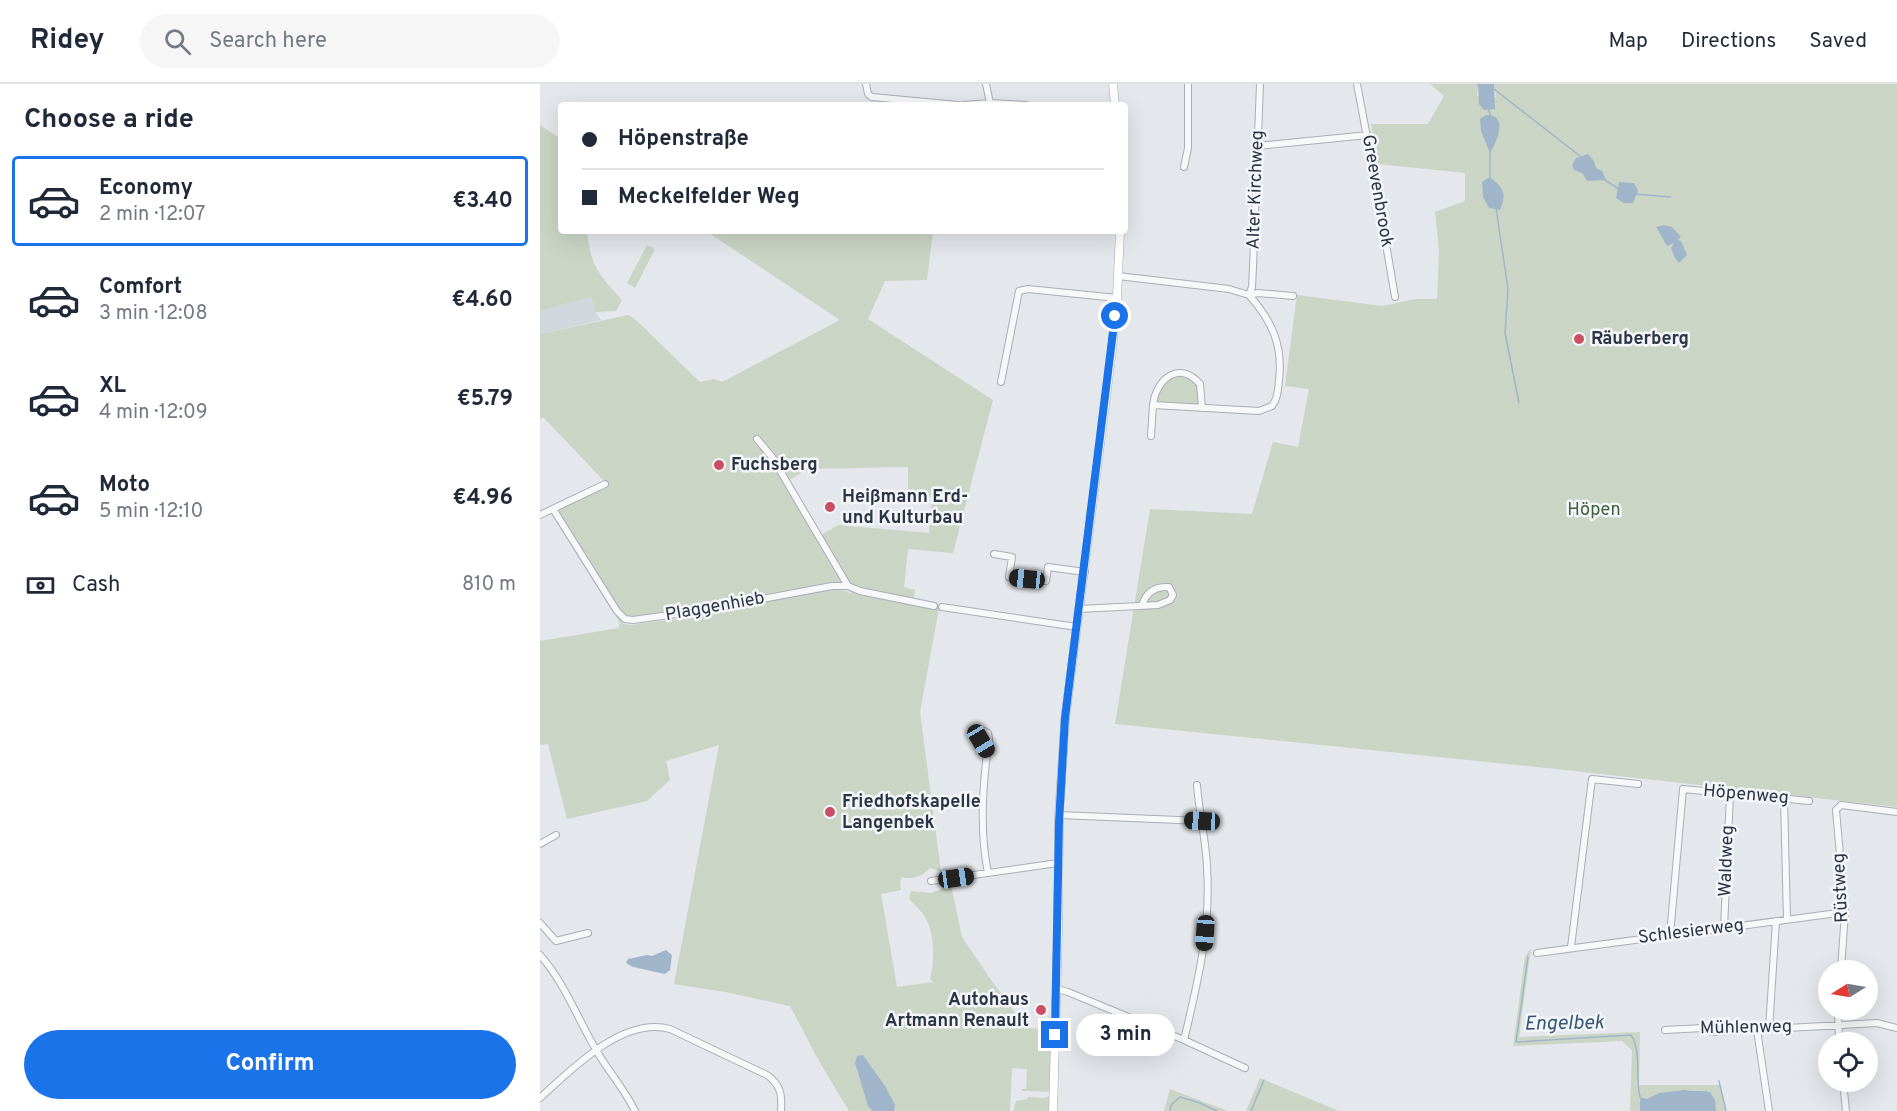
<!DOCTYPE html>
<html lang="en">
<head>
<meta charset="utf-8">
<style>
  :root { --surface:#fff; --page:#f6f6f7; --text:#1f2937; --muted:#747a83; --line:#e0e1e3; --accent:#1a73e8 }
  body { margin:0; font-family:Overpass,sans-serif; background:var(--page); color:var(--text); height:100vh; display:flex; flex-direction:column; font-size:22px; white-space:nowrap }
  * { box-sizing:border-box; margin:0 }
  p { font-size:20px; color:var(--muted) }
  .icon { flex:none; width:33px; height:33px; fill:none; stroke:currentColor; stroke-width:2; stroke-linecap:round; stroke-linejoin:round }
  .map { position:relative; flex:1; overflow:hidden }
  .side { display:flex; flex-direction:column; background:var(--surface); width:540px }
  .side>* { flex:none }
  .banner { position:absolute; left:18px; top:18px; width:570px; height:132px; border-radius:6px; box-shadow:0 6px 24px #0002; display:grid; align-content:center; height:132px; padding:0 24px; background:var(--surface) }
  .needle { width:39px; rotate:259deg }
  .buttons { position:absolute; left:1278px; top:876px; display:grid; gap:12px }
  .buttons a { display:grid; place-items:center; width:60px; height:60px; border-radius:50%; background:var(--surface); box-shadow:0 6px 24px #0002; font-size:30px }
  .end { position:absolute; width:27px; height:27px; margin:-14px; border:8px solid #1a73e8; background:#fff; box-shadow:0 0 0 3px #fff }
  .from { border-radius:50% }
  .bubble { position:absolute; height:42px; border-radius:21px; background:var(--surface); box-shadow:0 6px 24px #0002; font-size:20px; font-weight:700; line-height:42px; text-align:center }
  .car { position:absolute; width:18px; height:36px; margin:-18px -9px; border-radius:8px; box-shadow:0 0 4px 2px #0007; background:linear-gradient(#222 24%,#8ab4d8 0 40%,#222 0 76%,#8ab4d8 0 86%,#222 0) }
  .banner b { display:flex; align-items:center; gap:21px; height:57px; font-size:22px }
  .banner b+b { border-top:2px solid var(--line) }
  .banner i { width:15px; height:15px; background:var(--text) }
  ul { padding:0; list-style:none }
  li { display:flex; align-items:center; gap:18px; height:90px; margin:0 12px 9px; padding:0 12px; border:3px solid transparent; border-radius:6px }
  li div { flex:1 }
  li b { display:block; font-size:22px }
  li em { font-style:normal; font-weight:700 }
  li.on { border-color:var(--accent) }
  li>.icon { width:54px; height:54px; stroke-width:1.5 }
  h2 { padding:0 24px; font-size:27px; line-height:72px }
  .pay { display:flex; align-items:center; gap:15px; height:66px; padding:0 24px; font-size:22px }
  .pay p { margin-inline-start:auto }
  .cta { display:flex; gap:12px; margin-top:auto; padding:12px 24px }
  .cta a { flex:1; height:69px; border-radius:36px; background:var(--accent); color:#fff; font-size:24px; font-weight:700; line-height:69px; text-align:center }
  header { display:flex; align-items:center; gap:36px; box-sizing:border-box; height:84px; padding:0 30px; background:var(--surface); border-bottom:2px solid var(--line) }
  header strong { font-size:28px }
  nav { display:flex; gap:33px; margin-inline-start:auto; font-size:21px }
  .search { width:420px; height:54px; background:var(--page); display:flex; align-items:center; gap:15px; box-sizing:border-box; padding:0 21px; border-radius:33px; color:var(--muted); font-size:22px }
  main { display:flex; flex:1; min-height:0 }
  .map>svg:first-child { display:block }
  .built { fill:#d2d6dd }
  .green { fill:#cad5c5; fill-rule:evenodd }
  .water { fill:#a1b5ca }
  .lines { fill:none; stroke-linecap:round; stroke-linejoin:round }
  .stream { stroke:#a1b5ca; stroke-width:1.5 }
  .minor-casing { stroke:#a9aeb6; stroke-width:8 }
  .major-casing { stroke:#a4acb7; stroke-width:9 }
  .minor { stroke:#f7f8fa; stroke-width:6 }
  .major { stroke:#fff; stroke-width:8 }
  .route { stroke:#1a73e8; stroke-width:8 }
  .poi-dot { fill:#cb4f64; stroke:#f4f6f9; stroke-width:2 }
  .labels { text-anchor:middle; dominant-baseline:central; stroke-width:5; stroke-linejoin:round; paint-order:stroke }
  .street-label { font-size:18px; fill:#2c3544; stroke:#f4f6f9 }
  .poi-label { font-size:18px; font-weight:bold; fill:#2c3544; stroke:#f4f6f9; text-anchor:start }
  .park-label { font-size:18px; fill:#415f3a; stroke:#f4f6f9 }
  .water-label { font-size:20px; font-style:italic; fill:#375577; stroke:#f4f6f9 }
</style>
</head>
<body>
<header>
<strong>Ridey</strong>
<div class="search"><svg class="icon" aria-label="search" viewBox="0 0 24 24"><circle cx="10" cy="10" r="6"/><path d="M15 15l6 6"/></svg>Search here</div>
<nav><a>Map</a><a>Directions</a><a>Saved</a></nav>
</header>
<main>
<section class="side">
<h2>Choose a ride</h2>
<ul>
<li class="on"><svg class="icon" aria-label="car" viewBox="0 0 24 24"><path d="M5 17H2v-5l4-1 3-4h7l3 4 3 1v5h-3M9 17h6M6 11h13"/><circle cx="7" cy="17" r="2"/><circle cx="17" cy="17" r="2"/></svg><div><b>Economy</b><p>2 min · 12:07</p></div><em>€3.40</em></li>
<li><svg class="icon" aria-label="car" viewBox="0 0 24 24"><path d="M5 17H2v-5l4-1 3-4h7l3 4 3 1v5h-3M9 17h6M6 11h13"/><circle cx="7" cy="17" r="2"/><circle cx="17" cy="17" r="2"/></svg><div><b>Comfort</b><p>3 min · 12:08</p></div><em>€4.60</em></li>
<li><svg class="icon" aria-label="car" viewBox="0 0 24 24"><path d="M5 17H2v-5l4-1 3-4h7l3 4 3 1v5h-3M9 17h6M6 11h13"/><circle cx="7" cy="17" r="2"/><circle cx="17" cy="17" r="2"/></svg><div><b>XL</b><p>4 min · 12:09</p></div><em>€5.79</em></li>
<li><svg class="icon" aria-label="car" viewBox="0 0 24 24"><path d="M5 17H2v-5l4-1 3-4h7l3 4 3 1v5h-3M9 17h6M6 11h13"/><circle cx="7" cy="17" r="2"/><circle cx="17" cy="17" r="2"/></svg><div><b>Moto</b><p>5 min · 12:10</p></div><em>€4.96</em></li>
</ul>
<div class="pay"><svg class="icon" aria-label="cash" viewBox="0 0 24 24"><path d="M3 7h18v10H3z"/><circle cx="12" cy="12" r="2"/></svg>Cash<p>810 m</p></div>
<div class="cta"><a>Confirm</a></div>
</section>
<div class="map">
<svg width="1357" height="1027" viewBox="0 0 1357 1027">
  <rect width="100%" height="100%" fill="#e4e7eb"/>
  <path class="built" d="M 51,213 L 55,228 L 61,236 L 0,250 L 0,227 Z"/>
  <path class="green" d="M 890,0 L 936,0 L 938,2 L 937,12 L 956,13 L 954,0 L 1357,0 L 1357,723 L 1016,685 L 575,640 L 610,425 L 712,430 L 733,358 L 758,363 L 769,305 L 745,302 L 757,211 L 842,222 L 876,215 L 897,215 L 899,166 L 895,128 L 925,117 L 925,89 L 838,80 L 831,40 L 888,40 L 904,12 Z
    M 0,41 L 21,55 L 21,147 L 47,147 C 51,184 59,190 82,216 L 76,227 L 55,228 L 51,213 L 0,227 Z
    M 173,147 L 393,147 L 387,196 L 345,197 L 328,235 L 453,316 L 413,469 L 368,465 L 364,503 L 375,506 L 373,519 L 399,524 L 380,628 L 401,788 L 390,784 C 382,792 373,796 362,793 L 360,799 L 361,806 L 341,810 L 357,903 L 393,898 L 390,895 C 395,877 395,850 385,833 C 381,826 375,821 369,815 L 371,807 L 391,809 L 411,801 L 422,853 L 449,893 L 486,944 L 505,945 L 506,937 L 510,931 L 510,945 L 512,945 L 511,1008 L 482,1007 L 482,1005 L 486,1005 L 487,985 L 472,984 L 470,1027 L 309,1027 L 279,977 L 250,922 L 185,908 L 134,900 L 179,661 L 126,677 L 130,696 L 107,717 L 27,735 L 8,660 L 0,661 L 0,557 L 79,544 L 80,539 L 11,429 L 67,400 L 3,333 L 0,336 L 0,250 L 88,231 L 96,236 L 160,298 L 174,295 L 182,298 L 300,236 L 172,151 ZM 368,383 L 368,410 L 392,413 L 389,449 L 298,441 L 281,451 L 308,499 L 311,510 C 300,500 250,513 234,515 L 234,517 L 145,534 L 90,541 L 81,539 L 130,527 L 155,524 L 227,510 L 302,499 L 244,399 L 268,385 Z
    M 107,161 L 115,165 L 95,204 L 87,199 Z
    M 645,289 L 659,300 L 661,323 L 613,321 C 616,300 625,293 645,289 Z
    M 991,864 L 979,953 L 1100,948 L 1099,1001 L 1180,1001 L 1186,1027 L 1090,1027 L 1092,966 L 1082,957 L 973,962 L 985,873 Z
    M 720,994 L 799,1027 L 706,1027 Z
    M 630,1005 L 688,1027 L 624,1027 Z
    M 511,1012 L 515,1027 L 473,1027 L 476,1017 L 487,1015 L 488,1013 L 504,1014 Z"/>
  <path class="water" d="M 936,0 L 954,0 L 955,25 L 944,26 L 939,20 L 938,2 Z
    M 946,31 C 969,30 957,58 950,69 L 941,47 L 940,35 Z
    M 1048,70 L 1054,77 L 1056,84 L 1062,87 L 1066,96 L 1047,97 L 1042,89 L 1034,86 L 1032,81 L 1036,74 Z
    M 950,93 C 964,105 967,109 960,126 L 949,124 L 943,113 L 942,98 Z
    M 1079,98 L 1094,99 L 1098,106 L 1093,119 L 1084,119 L 1076,114 Z
    M 1124,141 L 1132,143 L 1141,153 L 1137,156 L 1141,157 L 1147,171 L 1139,179 L 1135,174 L 1131,164 L 1134,159 L 1127,162 L 1116,143 Z
    M 126,866 L 132,871 L 130,886 L 125,890 L 93,883 L 86,879 L 88,875 L 107,871 L 112,872 Z
    M 323,971 L 345,1002 L 355,1021 L 354,1027 L 333,1027 L 328,1022 L 315,979 L 317,972 Z
    M 1145,1006 C 1154,1008 1161,1006 1170,1008 L 1175,1016 L 1176,1027 L 1100,1027 L 1100,1013 L 1107,1015 L 1119,1009 Z"/>
  <g class="lines">
    <path class="stream" d="M 954,5 L 1040,72
      M 948,24 L 951,33
      M 950,68 L 950,93
      M 1065,96 L 1079,105
      M 1095,110 L 1130,113
      M 956,124 L 968,205 L 965,249 L 979,319
      M 988,873 L 976,958 L 1091,951 C 1102,968 1095,993 1100,1013
      M 1179,997 L 1186,1027
      M 630,1027 L 631,1021 L 640,1013 L 660,1019 L 677,1027
      M 711,1027 L 724,996"/>
    <g class="minor-casing">
      <path id="minor" d="M 326,0 L 328,10 L 332,13 L 418,21
        M 446,0 L 450,19
        M 817,0 L 836,101 L 855,213
        M 424,21 L 450,19 L 486,21
        M 718,62 L 828,51
        M 644,83 L 648,64 L 648,0
        M 578,192 L 689,205 L 709,211 L 718,209 L 753,212
        M 709,211 L 712,203 L 713,183 L 720,0
        M 461,298 L 479,207 L 488,205 L 577,214
        M 662,324 L 660,300 C 639,276 616,295 613,321 L 719,327 L 732,322 C 738,314 738,305 739,296 C 743,261 732,237 709,211
        M 611,352 L 613,321
        M 217,355 L 232,373 L 308,502
        M 13,425 L 77,527 L 85,535 L 93,536 L 158,527 L 292,502 L 308,502 L 320,507 L 394,522
        M 0,431 L 65,400
        M 454,470 L 472,473 L 469,493 L 506,497 L 508,483 L 545,488
        M 402,523 L 537,543
        M 540,525 L 618,521 L 630,516 L 633,511 L 629,503 C 615,502 606,509 602,521
        M 447,668 L 439,655 L 439,650 L 444,647 L 448,649 L 449,654 C 443,698 439,745 448,789
        M 1244,714 L 1247,836
        M 519,731 L 662,737
        M 0,760 L 16,751
        M 391,797 L 518,779
        M 0,839 L 16,857 L 48,849
        M 1184,844 L 1190,710
        M 1130,851 L 1143,705 L 1269,717
        M 1031,863 L 1052,695 L 1098,700
        M 997,869 L 1305,828
        M 0,871 C 24,898 37,933 55,964 C 67,986 84,1004 95,1027
        M 1301,886 L 1305,828 L 1296,726 L 1301,721 L 1357,728
        M 517,905 L 528,908 L 644,956 L 705,984
        M 1298,926 L 1299,958
        M 1229,945 L 1236,837
        M 1125,946 L 1163,944 L 1172,948 L 1337,939 L 1357,944
        M 1217,946 L 1229,1027
        M 644,956 C 658,898 671,843 667,783 C 666,756 659,729 657,701
        M 1303,998 L 1306,1027
        M 0,1014 C 32,985 83,932 130,945 L 227,991 C 241,1001 242,1011 241,1027"/>
    </g>
    <g class="major-casing">
      <path id="major" d="M 573,0 L 575,21
        M 513,1027 L 518,847 L 519,731 L 525,636 L 572,266 L 577,214 L 580,147"/>
    </g>
    <use href="#minor" class="minor"/>
    <use href="#major" class="major"/>
  </g>
  <g class="lines">
    <path class="route" d="M 515,951 L 519,738 L 525,634 L 575,232"/>
  </g>
  <g class="poi-dot">
    <circle cx="1039" cy="255" r="6"/>
    <circle cx="179" cy="381" r="6"/>
    <circle cx="290" cy="423" r="6"/>
    <circle cx="290" cy="728" r="6"/>
    <circle cx="501" cy="926" r="6"/>
  </g>
  <g class="labels">
    <g class="street-label">
      <text transform="translate(716 106) rotate(-88)">Alter Kirchweg</text>
      <text transform="translate(837 107) rotate(80)">Greevenbrook</text>
      <text transform="translate(175 523) rotate(-10)">Plaggenhieb</text>
      <text transform="translate(1206 711) rotate(5)">Höpenweg</text>
      <text transform="translate(1187 777) rotate(-88)">Waldweg</text>
      <text transform="translate(1301 804) rotate(-93)">Rüstweg</text>
      <text transform="translate(1151 848) rotate(-7)">Schlesierweg</text>
      <text transform="translate(1206 944) rotate(-1)">Mühlenweg</text>
    </g>
    <g class="poi-label">
      <text x="1051" y="255">Räuberberg</text>
      <text x="191" y="381">Fuchsberg</text>
      <text x="302" y="413">Heißmann Erd-<tspan x="302" dy="21">und Kulturbau</tspan></text>
      <text x="302" y="718">Friedhofskapelle<tspan x="302" dy="21">Langenbek</tspan></text>
      <text x="489" y="916" text-anchor="end">Autohaus<tspan x="489" dy="21">Artmann Renault</tspan></text>
    </g>
    <g class="park-label">
      <text x="1054" y="426">Höpen</text>
    </g>
    <g class="water-label">
      <text transform="translate(1024 940) rotate(-1)">Engelbek</text>
    </g>
  </g>
</svg>
<div class="buttons">
<a><svg class="needle" viewBox="-14 -14 28 28"><path d="M0-13l5 13h-10z" fill="#e53935"/><path d="M0 13l5-13h-10z" fill="#747a83"/></svg></a>
<a><svg class="icon" aria-label="locate" viewBox="0 0 24 24"><circle cx="12" cy="12" r="6"/><path d="M12 2v4M12 18v4M2 12h4M18 12h4"/></svg></a>
</div>
<i class="end from" style="left:575px;top:232px"></i>
<i class="end" style="left:515px;top:951px"></i>
<div class="bubble" style="left:536px;top:930px;width:99px">3 min</div>
<i class="car" style="left:487px;top:495px;rotate:276deg"></i>
<i class="car" style="left:441px;top:657px;rotate:149deg"></i>
<i class="car" style="left:662px;top:737px;rotate:273deg"></i>
<i class="car" style="left:416px;top:794px;rotate:82deg"></i>
<i class="car" style="left:665px;top:849px;rotate:184deg"></i>
<div class="banner">
<b><i class="from"></i>Höpenstraße</b>
<b><i></i>Meckelfelder Weg</b>
</div>
</div>
</main>
</body>
</html>
